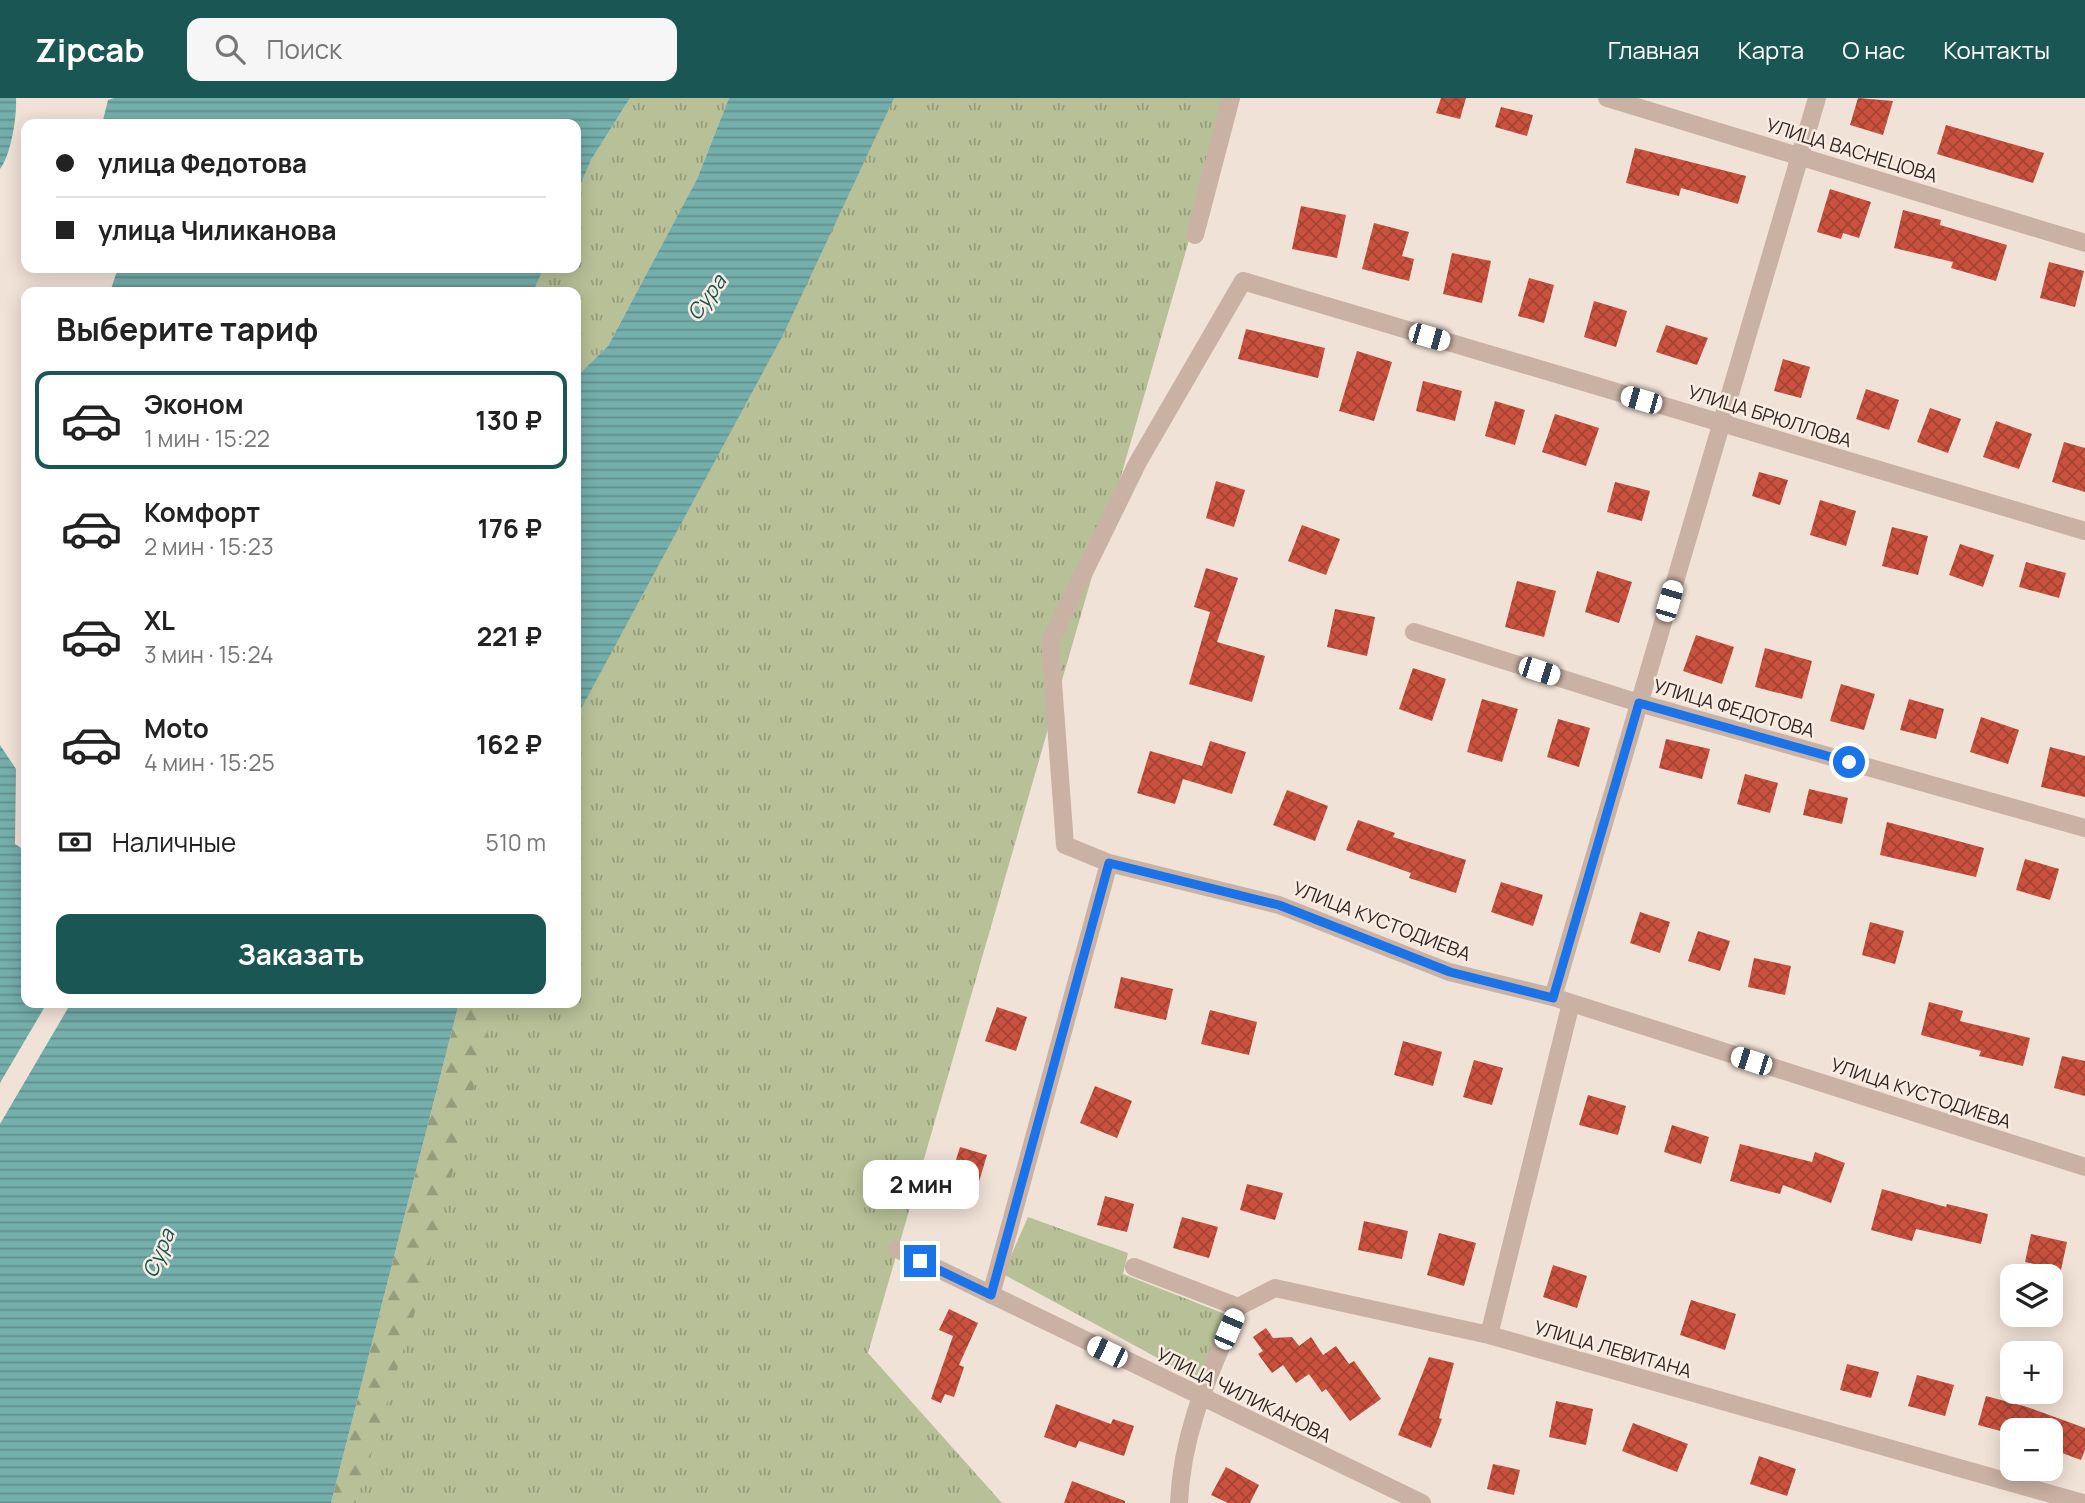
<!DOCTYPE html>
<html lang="ru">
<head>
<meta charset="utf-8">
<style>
  :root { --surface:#fff; --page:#f6f6f6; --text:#222; --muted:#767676; --line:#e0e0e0; --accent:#1a5654 }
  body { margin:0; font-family:Manrope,sans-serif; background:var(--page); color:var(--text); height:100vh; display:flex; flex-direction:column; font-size:26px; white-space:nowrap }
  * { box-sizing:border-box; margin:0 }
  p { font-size:23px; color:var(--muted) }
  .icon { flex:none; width:38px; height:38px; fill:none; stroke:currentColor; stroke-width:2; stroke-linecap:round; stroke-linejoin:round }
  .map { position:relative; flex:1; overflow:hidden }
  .details { position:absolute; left:21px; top:189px; width:560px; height:721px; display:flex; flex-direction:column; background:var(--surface); border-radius:14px; box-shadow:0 4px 18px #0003 }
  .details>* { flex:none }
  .guide { position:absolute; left:21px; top:21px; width:560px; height:154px; border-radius:14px; box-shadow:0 4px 18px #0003; display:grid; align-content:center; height:154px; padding:0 35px; background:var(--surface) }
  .fabs { position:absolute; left:2000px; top:1166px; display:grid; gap:14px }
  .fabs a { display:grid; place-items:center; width:63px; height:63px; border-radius:14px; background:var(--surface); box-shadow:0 4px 18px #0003; font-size:35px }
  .end { position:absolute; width:32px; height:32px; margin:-16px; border:9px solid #1a73e8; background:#fff; box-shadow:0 0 0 4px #fff }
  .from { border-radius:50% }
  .bubble { position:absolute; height:49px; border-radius:14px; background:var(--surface); box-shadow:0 4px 18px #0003; font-size:23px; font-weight:700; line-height:49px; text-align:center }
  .car { position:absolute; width:21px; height:42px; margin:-21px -10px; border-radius:9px; box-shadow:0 0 5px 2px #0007; background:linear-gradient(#fff 24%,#345 0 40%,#fff 0 76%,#345 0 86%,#fff 0) }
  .guide b { display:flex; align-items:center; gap:24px; height:66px; font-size:26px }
  .guide b+b { border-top:2px solid var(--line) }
  .guide i { width:18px; height:18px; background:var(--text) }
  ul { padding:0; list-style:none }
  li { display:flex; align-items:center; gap:21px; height:98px; margin:0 14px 10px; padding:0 21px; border:4px solid transparent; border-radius:14px }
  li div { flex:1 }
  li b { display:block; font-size:26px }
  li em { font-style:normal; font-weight:700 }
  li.active { border-color:var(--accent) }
  li>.icon { width:63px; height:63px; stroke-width:1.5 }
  h2 { padding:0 35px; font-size:32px; line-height:84px }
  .pay { display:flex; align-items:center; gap:18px; height:77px; padding:0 35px; font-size:26px }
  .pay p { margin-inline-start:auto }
  .cta { display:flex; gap:14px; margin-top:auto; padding:14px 35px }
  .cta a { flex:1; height:80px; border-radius:14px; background:var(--accent); color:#fff; font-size:28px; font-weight:700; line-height:80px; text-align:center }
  header { display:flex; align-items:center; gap:42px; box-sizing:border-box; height:98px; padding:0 35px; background:var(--accent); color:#fff }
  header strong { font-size:33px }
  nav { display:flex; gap:38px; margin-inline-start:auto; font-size:24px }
  .search { width:490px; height:63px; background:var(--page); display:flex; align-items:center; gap:18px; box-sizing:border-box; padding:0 24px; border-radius:14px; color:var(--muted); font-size:26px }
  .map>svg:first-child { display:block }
  .grass { fill:url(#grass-tufts) }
  .forest { fill:url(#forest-firs) }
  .water { fill:url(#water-rules) }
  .building { fill:url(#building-cross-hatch) }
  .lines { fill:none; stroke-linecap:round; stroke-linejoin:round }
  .minor { stroke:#c9b1a3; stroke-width:18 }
  .route { stroke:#1a73e8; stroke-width:9 }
  .labels { text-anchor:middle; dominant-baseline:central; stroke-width:5; stroke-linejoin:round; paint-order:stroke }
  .street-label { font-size:19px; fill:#342825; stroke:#f9ede3 }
  .water-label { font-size:21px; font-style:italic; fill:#1a5654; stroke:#f9ede3 }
</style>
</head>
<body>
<header>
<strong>Zipcab</strong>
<div class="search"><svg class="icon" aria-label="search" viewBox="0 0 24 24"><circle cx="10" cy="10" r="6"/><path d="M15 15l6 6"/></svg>Поиск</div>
<nav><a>Главная</a><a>Карта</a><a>О нас</a><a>Контакты</a></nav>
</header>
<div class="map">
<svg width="2085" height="1405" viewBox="0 0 2085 1405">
  <defs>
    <pattern id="grass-tufts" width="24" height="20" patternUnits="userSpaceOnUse" patternTransform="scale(1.75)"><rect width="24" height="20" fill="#b7c097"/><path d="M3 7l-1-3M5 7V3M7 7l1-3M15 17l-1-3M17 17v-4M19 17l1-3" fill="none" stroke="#969c7b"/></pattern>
    <pattern id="forest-firs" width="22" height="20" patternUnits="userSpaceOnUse" patternTransform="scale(1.75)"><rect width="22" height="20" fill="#b7c097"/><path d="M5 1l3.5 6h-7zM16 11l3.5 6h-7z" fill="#969c7b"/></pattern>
    <pattern id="water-rules" width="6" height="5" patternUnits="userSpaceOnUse" patternTransform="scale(1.75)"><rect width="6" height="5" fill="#75afac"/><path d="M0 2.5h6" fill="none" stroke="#618e8c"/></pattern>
    <pattern id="building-cross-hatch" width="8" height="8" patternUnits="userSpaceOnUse" patternTransform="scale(1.75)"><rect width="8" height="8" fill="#c9513d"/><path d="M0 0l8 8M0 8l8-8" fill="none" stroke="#a44333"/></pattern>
  </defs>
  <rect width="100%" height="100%" fill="#f1e2d7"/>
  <path class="grass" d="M 630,0 L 729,0 L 697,81 L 608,248 L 576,279 L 576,194 L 533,194 L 544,170 L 576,170 L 576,97 L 591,62 Z
    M 891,0 L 1230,0 L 868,1255 L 1002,1405 L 356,1405 L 490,905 L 576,905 L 576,617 Z
    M 1028,1119 L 1128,1155 L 1123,1176 L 1225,1216 L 1198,1282 L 1003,1176 Z"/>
  <path class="forest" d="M 459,905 L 495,905 L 428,1172 L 356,1405 L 331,1405 Z"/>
  <path class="water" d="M 0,0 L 16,0 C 17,19 11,57 0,71 Z
    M 114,0 L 630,0 L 591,62 L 576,97 L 576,26 L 102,26 L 108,2 Z
    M 729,0 L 894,0 L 783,237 L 576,620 L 576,279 L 608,248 L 697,81 Z
    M 118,170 L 544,170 L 533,194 L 110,194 Z
    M 0,647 L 16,671 L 15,746 L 26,753 L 26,905 L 47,905 L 0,985 Z
    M 71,905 L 459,905 L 331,1405 L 0,1405 L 0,1026 Z"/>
  <path class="building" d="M 1441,0 L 1466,0 L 1460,21 L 1436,15 Z
    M 1858,0 L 1893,3 L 1883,37 L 1850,27 Z
    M 1501,9 L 1533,17 L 1527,38 L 1495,29 Z
    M 1946,27 L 2044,55 L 2033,85 L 1937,56 Z
    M 1635,50 L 1746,78 L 1738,106 L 1681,90 L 1679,98 L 1626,85 Z
    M 1830,91 L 1871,104 L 1859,140 L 1843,135 L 1841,141 L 1817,134 Z
    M 1301,108 L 1346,117 L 1337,160 L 1292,151 Z
    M 1903,112 L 1941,122 L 1940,127 L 2007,147 L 1996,183 L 1951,170 L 1953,164 L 1894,150 Z
    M 1374,125 L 1409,134 L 1402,158 L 1414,161 L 1409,183 L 1362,171 Z
    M 1452,155 L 1491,163 L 1482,205 L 1443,196 Z
    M 2049,164 L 2084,173 L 2075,209 L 2040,200 Z
    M 1529,180 L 1554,187 L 1544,225 L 1518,218 Z
    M 1594,203 L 1627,213 L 1616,249 L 1584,239 Z
    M 1666,227 L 1708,240 L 1697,267 L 1656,254 Z
    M 1246,231 L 1325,250 L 1318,280 L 1238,261 Z
    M 1357,253 L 1392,264 L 1374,323 L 1339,313 Z
    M 1783,261 L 1810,269 L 1801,300 L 1774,293 Z
    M 1423,283 L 1462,293 L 1455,323 L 1416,313 Z
    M 1866,291 L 1899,302 L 1889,332 L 1856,321 Z
    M 1495,303 L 1525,312 L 1515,347 L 1485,338 Z
    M 1930,310 L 1961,321 L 1948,355 L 1917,344 Z
    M 1555,316 L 1599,330 L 1586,368 L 1542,354 Z
    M 1996,323 L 2032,336 L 2019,371 L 1983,359 Z
    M 2064,344 L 2085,350 L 2085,394 L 2052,384 Z
    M 1759,374 L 1788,382 L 1780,407 L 1752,398 Z
    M 1216,383 L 1245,392 L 1234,429 L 1206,420 Z
    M 1615,384 L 1650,393 L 1642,423 L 1607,414 Z
    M 1820,402 L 1856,413 L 1846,448 L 1810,437 Z
    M 1302,427 L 1340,441 L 1326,477 L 1288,463 Z
    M 1892,429 L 1928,438 L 1918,477 L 1882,468 Z
    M 1960,446 L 1994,457 L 1983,489 L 1949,477 Z
    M 2026,464 L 2066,475 L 2059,500 L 2019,489 Z
    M 1206,470 L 1238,480 L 1217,544 L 1265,558 L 1252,604 L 1189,586 L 1210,514 L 1194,509 Z
    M 1597,473 L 1632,484 L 1619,525 L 1585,514 Z
    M 1517,483 L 1556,493 L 1544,539 L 1505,529 Z
    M 1335,511 L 1375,519 L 1367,558 L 1327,549 Z
    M 1696,537 L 1734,549 L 1722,586 L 1683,573 Z
    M 1765,550 L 1812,563 L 1802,601 L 1755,589 Z
    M 1413,570 L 1446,581 L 1432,623 L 1399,611 Z
    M 1841,586 L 1875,596 L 1864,632 L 1830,623 Z
    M 1482,601 L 1518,611 L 1502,664 L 1467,654 Z
    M 1909,601 L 1944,611 L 1936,641 L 1900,632 Z
    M 1981,619 L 2019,632 L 2008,666 L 1970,654 Z
    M 1558,621 L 1590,630 L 1579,669 L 1547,659 Z
    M 1666,641 L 1710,651 L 1702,681 L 1659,670 Z
    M 1210,643 L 1246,654 L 1232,696 L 1183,681 L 1175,706 L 1137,695 L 1150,653 L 1202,668 Z
    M 2050,649 L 2085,658 L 2085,699 L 2041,689 Z
    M 1745,676 L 1778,685 L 1770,715 L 1737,706 Z
    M 1809,691 L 1848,700 L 1842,726 L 1803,717 Z
    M 1287,692 L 1328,708 L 1315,743 L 1273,727 Z
    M 1358,722 L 1395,735 L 1393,739 L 1466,762 L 1456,795 L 1409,780 L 1411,775 L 1346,752 Z
    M 1887,724 L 1984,750 L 1976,779 L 1880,757 Z
    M 2025,761 L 2059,771 L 2050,802 L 2016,792 Z
    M 1501,784 L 1543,797 L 1533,828 L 1491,814 Z
    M 1640,814 L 1670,824 L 1660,855 L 1630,845 Z
    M 1870,824 L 1904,833 L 1895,866 L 1862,857 Z
    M 1698,833 L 1730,843 L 1720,873 L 1688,863 Z
    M 1754,860 L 1791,868 L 1785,897 L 1748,889 Z
    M 1121,879 L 1173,891 L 1166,922 L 1114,910 Z
    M 1929,904 L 1963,913 L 1960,923 L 2030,940 L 2023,968 L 1979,958 L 1981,953 L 1921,937 Z
    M 997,909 L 1027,919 L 1016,953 L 985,943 Z
    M 1210,912 L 1257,924 L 1249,957 L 1201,946 Z
    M 1403,943 L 1442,954 L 1433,988 L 1394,977 Z
    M 2062,958 L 2085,963 L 2085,998 L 2054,990 Z
    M 1474,962 L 1503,970 L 1492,1007 L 1463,999 Z
    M 1095,988 L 1132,1003 L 1117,1040 L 1080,1025 Z
    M 1588,997 L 1626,1008 L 1618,1037 L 1579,1027 Z
    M 1672,1027 L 1709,1039 L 1701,1066 L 1664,1054 Z
    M 1740,1046 L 1812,1064 L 1815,1054 L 1845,1065 L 1831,1105 L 1783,1087 L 1780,1096 L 1730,1083 Z
    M 960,1049 L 987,1057 L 971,1110 L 944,1101 Z
    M 1247,1086 L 1283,1095 L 1275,1122 L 1240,1112 Z
    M 1882,1091 L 1946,1109 L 1947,1106 L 1988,1116 L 1981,1146 L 1916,1131 L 1912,1143 L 1871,1132 Z
    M 1105,1098 L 1134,1106 L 1127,1134 L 1097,1127 Z
    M 1182,1119 L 1218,1129 L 1209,1160 L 1173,1150 Z
    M 1364,1123 L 1408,1133 L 1402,1161 L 1358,1152 Z
    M 1439,1135 L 1476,1145 L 1464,1188 L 1427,1177 Z
    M 2031,1136 L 2067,1144 L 2061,1172 L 2025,1164 Z
    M 1553,1167 L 1587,1178 L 1577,1210 L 1543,1199 Z
    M 1691,1202 L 1736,1216 L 1725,1252 L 1680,1237 Z
    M 949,1211 L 978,1225 L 959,1267 L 964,1269 L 954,1299 L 945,1296 L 941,1305 L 931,1301 L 953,1238 L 939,1232 Z
    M 1266,1230 L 1273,1240 L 1292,1239 L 1299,1248 L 1311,1239 L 1323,1257 L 1336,1248 L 1349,1266 L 1354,1263 L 1381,1301 L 1350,1323 L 1326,1291 L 1322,1294 L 1309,1276 L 1296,1285 L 1283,1267 L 1272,1275 L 1258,1256 L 1263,1253 L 1253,1239 Z
    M 1429,1259 L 1454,1265 L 1439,1320 L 1442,1321 L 1431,1350 L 1398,1337 Z
    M 1847,1266 L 1879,1274 L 1871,1300 L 1840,1292 Z
    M 1917,1277 L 1954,1287 L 1945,1318 L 1908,1308 Z
    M 1986,1298 L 2027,1309 L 2085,1330 L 2085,1352 L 2081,1362 L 2051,1351 L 2051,1332 L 2012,1332 L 2012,1336 L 1978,1327 Z
    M 1556,1303 L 1593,1311 L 1586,1347 L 1549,1339 Z
    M 1056,1306 L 1111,1326 L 1113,1321 L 1134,1328 L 1124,1358 L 1079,1343 L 1076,1350 L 1044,1339 Z
    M 1633,1325 L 1688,1346 L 1677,1374 L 1622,1353 Z
    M 1759,1358 L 1796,1371 L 1787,1398 L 1750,1386 Z
    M 1493,1366 L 1520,1372 L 1514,1397 L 1487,1391 Z
    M 1226,1369 L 1259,1387 L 1250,1405 L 1228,1405 L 1211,1397 Z
    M 1072,1383 L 1125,1403 L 1125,1405 L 1064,1405 Z"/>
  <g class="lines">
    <path class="minor" d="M 1607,0 L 2085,145
      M 1195,137 L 1231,0
      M 2085,433 L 1243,183 L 1138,364 L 1050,544 L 1065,747 L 1109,765 L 1279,807 L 1449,874 L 1553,899 L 2085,1069
      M 1414,534 L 1639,605 L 2085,730
      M 1553,899 L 1817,0
      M 897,1151 L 1422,1405
      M 1134,1169 L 1238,1209 L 1275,1190 L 1489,1237 L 2083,1405
      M 991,1197 L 1109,765
      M 1489,1237 L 1571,905
      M 1179,1405 C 1182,1332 1210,1275 1238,1209"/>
  </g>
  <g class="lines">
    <path class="route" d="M 920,1163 L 991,1197 L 1109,765 L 1279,807 L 1450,874 L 1553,900 L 1639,605 L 1849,664"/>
  </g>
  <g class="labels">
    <g class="street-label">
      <text transform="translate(1852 52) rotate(17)">УЛИЦА ВАСНЕЦОВА</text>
      <text transform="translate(1770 318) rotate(17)">УЛИЦА БРЮЛЛОВА</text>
      <text transform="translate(1734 610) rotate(16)">УЛИЦА ФЕДОТОВА</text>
      <text transform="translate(1382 823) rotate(21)">УЛИЦА КУСТОДИЕВА</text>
      <text transform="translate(1921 995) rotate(18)">УЛИЦА КУСТОДИЕВА</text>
      <text transform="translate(1613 1251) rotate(16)">УЛИЦА ЛЕВИТАНА</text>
      <text transform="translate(1244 1297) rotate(26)">УЛИЦА ЧИЛИКАНОВА</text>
    </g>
    <g class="water-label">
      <text transform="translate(706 199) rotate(-54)">Сура</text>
      <text transform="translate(158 1155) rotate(-67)">Сура</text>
    </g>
  </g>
</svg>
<div class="fabs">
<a><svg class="icon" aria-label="layers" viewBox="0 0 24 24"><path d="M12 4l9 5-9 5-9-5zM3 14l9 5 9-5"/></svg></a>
<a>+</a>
<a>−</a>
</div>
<i class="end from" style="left:1849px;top:664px"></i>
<i class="end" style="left:920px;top:1163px"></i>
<div class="bubble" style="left:863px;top:1062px;width:116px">2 мин</div>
<i class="car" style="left:1429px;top:239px;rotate:106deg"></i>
<i class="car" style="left:1641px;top:302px;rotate:286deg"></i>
<i class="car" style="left:1669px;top:503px;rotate:16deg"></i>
<i class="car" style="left:1539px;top:573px;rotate:108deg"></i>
<i class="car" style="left:1751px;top:963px;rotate:288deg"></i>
<i class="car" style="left:1229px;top:1231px;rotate:23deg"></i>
<i class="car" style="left:1107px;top:1254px;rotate:296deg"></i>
<div class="guide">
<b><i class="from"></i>улица Федотова</b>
<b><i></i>улица Чиликанова</b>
</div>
<section class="details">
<h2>Выберите тариф</h2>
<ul>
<li class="active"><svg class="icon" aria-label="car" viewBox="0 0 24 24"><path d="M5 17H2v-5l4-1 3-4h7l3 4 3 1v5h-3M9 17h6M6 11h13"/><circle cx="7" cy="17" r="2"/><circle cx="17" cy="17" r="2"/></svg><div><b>Эконом</b><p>1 мин · 15:22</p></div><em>130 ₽</em></li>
<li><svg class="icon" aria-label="car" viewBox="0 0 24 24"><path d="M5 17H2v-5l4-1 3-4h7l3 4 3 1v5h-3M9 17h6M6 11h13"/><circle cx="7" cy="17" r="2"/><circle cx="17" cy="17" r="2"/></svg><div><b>Комфорт</b><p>2 мин · 15:23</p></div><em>176 ₽</em></li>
<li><svg class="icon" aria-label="car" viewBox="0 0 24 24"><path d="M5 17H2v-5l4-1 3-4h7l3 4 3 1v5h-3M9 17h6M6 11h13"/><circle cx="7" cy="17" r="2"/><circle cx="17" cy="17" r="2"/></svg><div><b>XL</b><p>3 мин · 15:24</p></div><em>221 ₽</em></li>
<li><svg class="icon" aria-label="car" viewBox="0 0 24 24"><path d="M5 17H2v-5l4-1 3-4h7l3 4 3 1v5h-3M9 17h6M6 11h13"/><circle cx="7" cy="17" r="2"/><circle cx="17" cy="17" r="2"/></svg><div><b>Moto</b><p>4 мин · 15:25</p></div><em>162 ₽</em></li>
</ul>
<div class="pay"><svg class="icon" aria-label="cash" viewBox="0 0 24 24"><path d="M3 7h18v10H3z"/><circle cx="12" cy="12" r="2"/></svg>Наличные<p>510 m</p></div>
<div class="cta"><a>Заказать</a></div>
</section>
</div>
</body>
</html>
